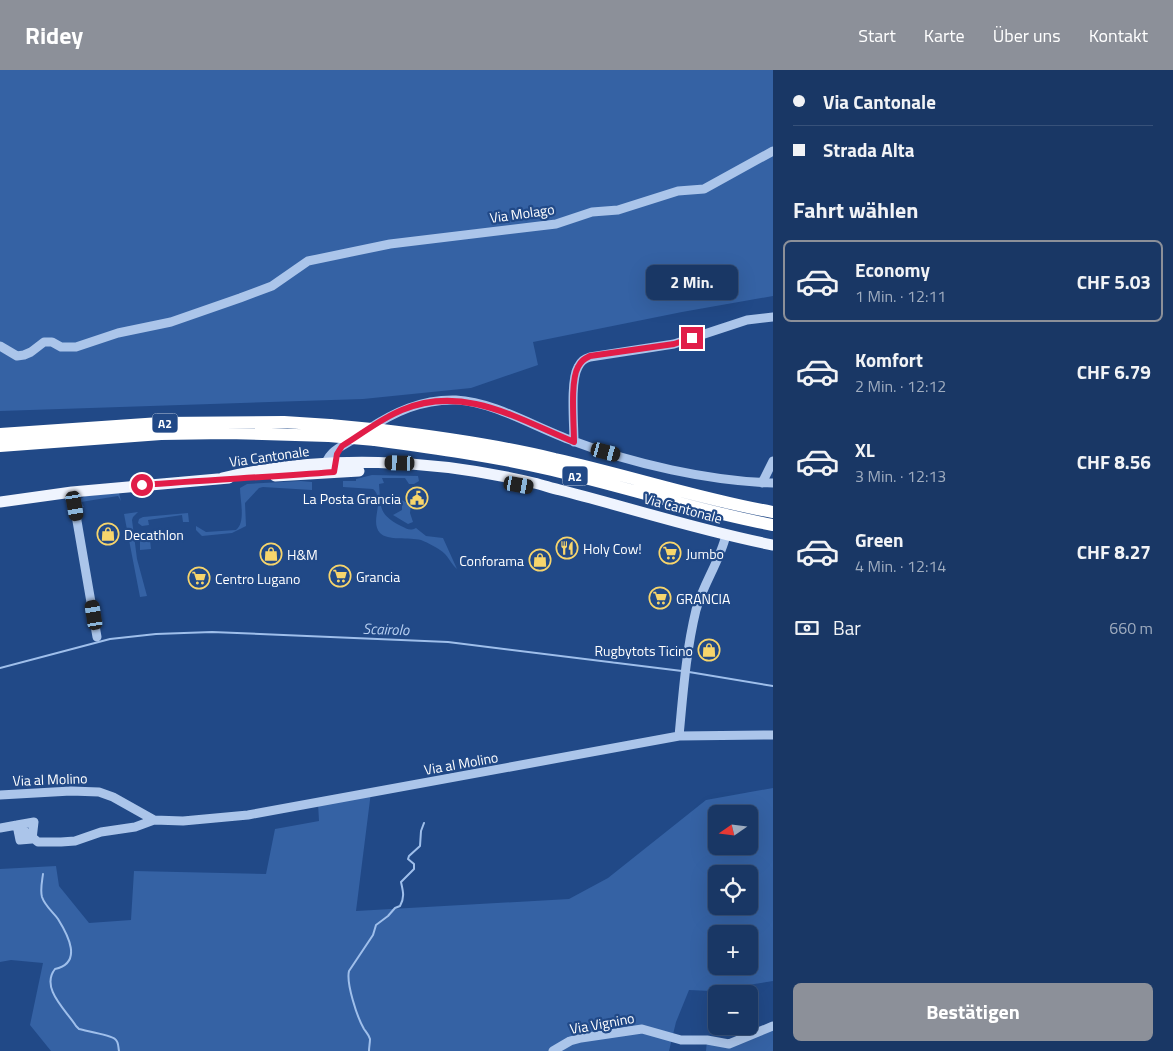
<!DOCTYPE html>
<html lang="de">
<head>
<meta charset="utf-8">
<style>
  :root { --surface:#193765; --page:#26426e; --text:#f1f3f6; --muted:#9facbf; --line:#375179; --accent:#8c9099 }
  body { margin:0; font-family:"Titillium Web",sans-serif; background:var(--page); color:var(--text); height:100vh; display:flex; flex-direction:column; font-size:19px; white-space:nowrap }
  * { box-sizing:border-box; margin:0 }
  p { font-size:16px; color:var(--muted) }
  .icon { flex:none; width:28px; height:28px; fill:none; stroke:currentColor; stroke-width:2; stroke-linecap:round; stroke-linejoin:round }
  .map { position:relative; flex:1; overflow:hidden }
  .drawer { display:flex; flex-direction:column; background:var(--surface); width:400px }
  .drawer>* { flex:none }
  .top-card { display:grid; align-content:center; height:110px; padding:0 20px; background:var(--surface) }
  .needle { width:32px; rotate:256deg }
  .fabs { position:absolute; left:708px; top:735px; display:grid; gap:10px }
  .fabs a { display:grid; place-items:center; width:50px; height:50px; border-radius:8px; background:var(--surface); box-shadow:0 5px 20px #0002,0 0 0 1px var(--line); font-size:25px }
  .end { position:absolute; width:22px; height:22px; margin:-11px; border:6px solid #e11d48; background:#fff; box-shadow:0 0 0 2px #fff }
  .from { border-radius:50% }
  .bubble { position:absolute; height:35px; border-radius:8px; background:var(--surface); box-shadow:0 5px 20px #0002,0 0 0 1px var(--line); font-size:16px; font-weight:700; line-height:35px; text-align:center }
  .car { position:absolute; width:15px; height:30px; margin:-15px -8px; border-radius:6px; box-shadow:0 0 4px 1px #0007; background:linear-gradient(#222 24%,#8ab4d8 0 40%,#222 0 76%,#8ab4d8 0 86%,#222 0) }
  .top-card b { display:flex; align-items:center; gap:18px; height:48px; font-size:19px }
  .top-card b+b { border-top:1px solid var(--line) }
  .top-card i { width:12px; height:12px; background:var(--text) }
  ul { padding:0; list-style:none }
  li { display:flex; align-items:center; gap:15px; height:82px; margin:0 10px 8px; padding:0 10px; border:2px solid transparent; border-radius:8px }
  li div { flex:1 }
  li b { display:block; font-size:19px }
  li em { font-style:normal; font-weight:700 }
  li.current { border-color:var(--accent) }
  li>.icon { width:45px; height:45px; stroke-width:1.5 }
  h2 { padding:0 20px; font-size:22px; line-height:60px }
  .pay { display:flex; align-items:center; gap:12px; height:55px; padding:0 20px; font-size:19px }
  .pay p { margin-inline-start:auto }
  .primary-button { display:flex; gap:10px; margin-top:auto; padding:10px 20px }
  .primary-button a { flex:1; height:58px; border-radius:8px; background:var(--accent); color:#fff; font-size:20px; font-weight:700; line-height:58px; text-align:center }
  header { display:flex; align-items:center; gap:30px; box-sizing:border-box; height:70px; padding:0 25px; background:var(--accent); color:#fff }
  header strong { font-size:24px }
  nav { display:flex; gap:28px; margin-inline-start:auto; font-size:18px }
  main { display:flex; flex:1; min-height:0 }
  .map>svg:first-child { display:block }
  .green { fill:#3562a4; fill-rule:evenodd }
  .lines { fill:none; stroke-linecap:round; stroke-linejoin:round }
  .stream { stroke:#9fbfeb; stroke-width:2 }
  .minor { stroke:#abc5ea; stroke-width:9 }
  .major { stroke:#eff4fe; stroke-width:11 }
  .highway { stroke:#fff; stroke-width:12 }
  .highway-bridge { stroke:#fff; stroke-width:12 }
  .route { stroke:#e11d48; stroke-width:6 }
  .labels { text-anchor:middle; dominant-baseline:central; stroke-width:4.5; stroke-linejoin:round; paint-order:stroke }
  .shield { fill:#214987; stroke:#bcc8db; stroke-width:1 }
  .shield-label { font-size:12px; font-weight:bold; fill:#fff }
  .street-label { font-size:14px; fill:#fff; stroke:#214987 }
  .poi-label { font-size:14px; fill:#fff; stroke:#214987; text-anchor:start }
  .water-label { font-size:15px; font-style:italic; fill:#b7cff1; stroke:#214987 }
</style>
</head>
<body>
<header>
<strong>Ridey</strong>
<nav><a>Start</a><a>Karte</a><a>Über uns</a><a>Kontakt</a></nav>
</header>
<main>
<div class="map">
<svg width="773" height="981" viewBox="0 0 773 981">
  <rect width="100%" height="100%" fill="#214987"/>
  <path class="green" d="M 0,0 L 773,0 L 773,226 L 682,242 L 533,272 L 538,295 L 471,318 L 363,329 L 0,341 Z
    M 372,405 L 418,406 L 419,411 L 414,414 L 409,414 L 405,408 L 382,408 L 384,413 L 379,414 C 381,438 378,444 401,456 C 407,459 410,461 416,458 L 426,466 L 443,468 L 457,499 C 452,495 449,488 445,484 C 439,478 428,473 421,470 C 410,467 387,471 380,463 C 369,451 386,430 373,419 L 343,417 L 343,411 L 356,411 L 356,409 Z
    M 301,411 L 312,412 L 312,420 L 263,417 L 259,418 L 245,433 L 246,456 L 232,463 L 202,466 L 196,460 L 196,456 L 206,462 L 236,460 C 246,452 240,430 240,418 L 247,414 Z
    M 119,423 L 121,431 L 118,426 L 81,432 L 84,437 L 81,438 L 80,440 L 79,430 L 85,426 Z
    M 402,430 L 411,435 L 410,443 L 413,452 L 408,454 L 393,445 L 402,440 Z
    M 138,442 L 133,447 L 132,450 L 137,489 L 147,526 L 140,527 L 124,444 Z
    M 188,443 L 189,452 L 183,452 L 182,445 L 148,450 L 149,455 L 142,456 L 138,453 L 139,449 L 143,447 Z
    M 149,461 L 151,479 L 140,480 L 140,463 Z
    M 773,718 L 773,911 L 711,921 L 689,920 L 676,952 L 669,981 L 51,981 L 30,955 L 43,893 L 11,890 L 0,892 L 0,799 L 56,796 L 59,816 L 89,853 L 131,850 L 134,801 L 266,804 L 275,759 L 319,751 L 318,733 L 371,722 L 356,841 L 569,829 L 608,808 L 706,730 ZM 716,744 L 749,744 L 749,776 L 716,776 ZM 716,804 L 749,804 L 749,836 L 716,836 ZM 716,864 L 749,864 L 749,896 L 716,896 Z
    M 773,956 L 773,981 L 706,981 L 707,970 L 729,974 Z"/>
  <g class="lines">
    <path class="stream" d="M 0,598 L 110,569 L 156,564 L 212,562 L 448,572 L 682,601
      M 689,602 L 773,616
      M 43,804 C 42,812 40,820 42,827 C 45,836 53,842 58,849 C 68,865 83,893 55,899 C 40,918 66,940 76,956 L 79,959 C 86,961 111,965 115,969 C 119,972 118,977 119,981
      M 369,981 C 369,977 370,973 370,969 C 369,965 366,962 364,959 C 357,947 346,913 349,901 L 373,865 L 376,855 L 388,846 L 395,838 L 400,836 C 405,827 403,821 401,812 L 414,799 L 414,794 L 408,789 L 409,786 L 420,776 L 421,761 L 424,753"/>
    <path class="minor" d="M 0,276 L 17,286 L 24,285 L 31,282 L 44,272 L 52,272 L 61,277 L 76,277 L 118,263 L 171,252 L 240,228 L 272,216 L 308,191 L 390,174 L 556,154 L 592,142 L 618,140 L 678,121 L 704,119 L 773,81
      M 367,360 C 394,342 422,329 456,330 C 495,332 536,358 573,371 C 633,394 709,411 773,413
      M 574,372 C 574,354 570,311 578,297 C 581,291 584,289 590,287 L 674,274 L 747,250 L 773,247
      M 325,398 C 327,381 342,377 355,368
      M 762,413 L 773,391
      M 72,422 L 97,567
      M 679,666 C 683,624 686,581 696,540 C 703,514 720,491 726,465
      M 0,725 L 71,721 L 99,722 L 113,727 L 154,750 L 183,751 L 248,745 L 679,666 L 773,665
      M 34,752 L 32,769 L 20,770 L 17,755 Z
      M 0,758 L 17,755 L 38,772 L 61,772 L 75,771 L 101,762 L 135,757 L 154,750
      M 553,981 L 570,971 L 581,968 L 642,959 L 681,970 L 707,970 L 729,974 L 773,956"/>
    <path class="major" d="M 275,406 L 359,401
      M 222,408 C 324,384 433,389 534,413 C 543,415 551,418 560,420 C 631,438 701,461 773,475
      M 0,432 L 72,422 L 229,408"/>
    <path class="highway" d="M 382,360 C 440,367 498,375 555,389 C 628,405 699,429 773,442
      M 0,364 L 160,353 L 284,352 L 330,355
      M 375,370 C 434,378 493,386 552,400 C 626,417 698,441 773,455
      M 0,376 L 161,364 L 227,363 L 329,366"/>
    <path class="highway-bridge" d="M 330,355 L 382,360
      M 329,366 L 375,370"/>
  </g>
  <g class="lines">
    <path class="route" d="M 142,415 C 206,410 270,407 334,402 L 337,384 L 342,376 C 362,364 380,349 402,340 C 463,314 518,349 574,372 C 574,354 570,311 578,297 C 581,291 584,289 590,286 L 674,274 L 692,268"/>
  </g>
  <defs>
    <g id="civic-ring" transform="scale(1.125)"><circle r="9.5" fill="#214987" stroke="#f7d56c" stroke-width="1.5"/><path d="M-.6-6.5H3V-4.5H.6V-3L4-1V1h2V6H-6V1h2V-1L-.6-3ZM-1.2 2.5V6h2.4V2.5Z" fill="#f7d56c"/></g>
    <g id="shop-ring" transform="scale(1.125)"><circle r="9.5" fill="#214987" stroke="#f7d56c" stroke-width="1.5"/><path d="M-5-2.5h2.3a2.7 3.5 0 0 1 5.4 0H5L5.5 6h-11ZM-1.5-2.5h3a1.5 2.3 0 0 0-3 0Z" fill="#f7d56c"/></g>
    <g id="restaurant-ring" transform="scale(1.125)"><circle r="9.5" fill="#214987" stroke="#f7d56c" stroke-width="1.5"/><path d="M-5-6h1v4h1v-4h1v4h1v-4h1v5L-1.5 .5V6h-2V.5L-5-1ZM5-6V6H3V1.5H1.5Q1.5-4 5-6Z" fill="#f7d56c"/></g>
    <g id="supermarket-ring" transform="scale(1.125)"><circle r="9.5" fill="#214987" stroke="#f7d56c" stroke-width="1.5"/><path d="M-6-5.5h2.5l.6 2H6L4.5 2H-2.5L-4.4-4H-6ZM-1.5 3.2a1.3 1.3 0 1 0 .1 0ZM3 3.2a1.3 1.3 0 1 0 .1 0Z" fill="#f7d56c"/></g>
  </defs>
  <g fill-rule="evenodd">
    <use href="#civic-ring" x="417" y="428"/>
    <use href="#shop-ring" x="108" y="464"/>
    <use href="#restaurant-ring" x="567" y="478"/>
    <use href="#supermarket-ring" x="670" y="483"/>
    <use href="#shop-ring" x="271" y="484"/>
    <use href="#shop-ring" x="540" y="490"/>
    <use href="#supermarket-ring" x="340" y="506"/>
    <use href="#supermarket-ring" x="199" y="508"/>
    <use href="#supermarket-ring" x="660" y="528"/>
    <use href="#shop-ring" x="709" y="580"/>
  </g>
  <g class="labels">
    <g class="shield">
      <rect x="152.5" y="343.5" width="25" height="19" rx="4"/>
      <rect x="562.5" y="396.5" width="25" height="19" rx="4"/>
    </g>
    <g class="shield-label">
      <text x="165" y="353">A2</text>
      <text x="575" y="406">A2</text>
    </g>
    <g class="street-label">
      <text transform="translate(522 143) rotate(-8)">Via Molago</text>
      <text transform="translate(269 386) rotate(-8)">Via Cantonale</text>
      <text transform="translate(683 438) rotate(15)">Via Cantonale</text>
      <text transform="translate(461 693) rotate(-10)">Via al Molino</text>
      <text transform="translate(50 709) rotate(-2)">Via al Molino</text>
      <text transform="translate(602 953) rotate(-10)">Via Vignino</text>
    </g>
    <g class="poi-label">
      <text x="401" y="428" text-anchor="end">La Posta Grancia</text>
      <text x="124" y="464">Decathlon</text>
      <text x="583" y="478">Holy Cow!</text>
      <text x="686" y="483">Jumbo</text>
      <text x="287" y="484">H&amp;M</text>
      <text x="524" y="490" text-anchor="end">Conforama</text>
      <text x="356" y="506">Grancia</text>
      <text x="215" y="508">Centro Lugano</text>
      <text x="676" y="528">GRANCIA</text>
      <text x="693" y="580" text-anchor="end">Rugbytots Ticino</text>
    </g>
    <g class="water-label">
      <text transform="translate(386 559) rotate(2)">Scairolo</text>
    </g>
  </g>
</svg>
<div class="fabs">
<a><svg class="needle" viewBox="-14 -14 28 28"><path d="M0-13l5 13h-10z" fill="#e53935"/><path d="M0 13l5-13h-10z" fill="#9facbf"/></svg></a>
<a><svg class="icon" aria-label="locate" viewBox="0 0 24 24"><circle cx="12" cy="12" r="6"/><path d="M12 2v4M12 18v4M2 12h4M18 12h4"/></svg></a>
<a>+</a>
<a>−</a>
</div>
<i class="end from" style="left:142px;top:415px"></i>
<i class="end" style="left:692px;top:268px"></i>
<div class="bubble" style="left:646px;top:195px;width:92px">2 Min.</div>
<i class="car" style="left:606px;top:382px;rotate:105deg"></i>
<i class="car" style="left:400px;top:393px;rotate:272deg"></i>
<i class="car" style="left:519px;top:415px;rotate:100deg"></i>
<i class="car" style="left:75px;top:436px;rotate:170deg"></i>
<i class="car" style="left:94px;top:545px;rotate:351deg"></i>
</div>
<section class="drawer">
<div class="top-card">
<b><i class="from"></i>Via Cantonale</b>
<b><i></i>Strada Alta</b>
</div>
<h2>Fahrt wählen</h2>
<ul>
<li class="current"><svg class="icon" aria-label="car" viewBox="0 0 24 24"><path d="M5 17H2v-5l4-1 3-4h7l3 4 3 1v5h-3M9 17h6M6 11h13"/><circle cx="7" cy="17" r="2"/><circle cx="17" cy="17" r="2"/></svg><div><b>Economy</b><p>1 Min. · 12:11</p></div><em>CHF 5.03</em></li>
<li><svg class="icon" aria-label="car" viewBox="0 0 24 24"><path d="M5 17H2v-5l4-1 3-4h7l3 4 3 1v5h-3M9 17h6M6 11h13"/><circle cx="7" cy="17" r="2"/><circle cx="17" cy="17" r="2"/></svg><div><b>Komfort</b><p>2 Min. · 12:12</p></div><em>CHF 6.79</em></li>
<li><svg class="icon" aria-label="car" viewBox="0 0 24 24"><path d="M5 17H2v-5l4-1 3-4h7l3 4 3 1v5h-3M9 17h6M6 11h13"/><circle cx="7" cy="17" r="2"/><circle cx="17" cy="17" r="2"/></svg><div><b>XL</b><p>3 Min. · 12:13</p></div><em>CHF 8.56</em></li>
<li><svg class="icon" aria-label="car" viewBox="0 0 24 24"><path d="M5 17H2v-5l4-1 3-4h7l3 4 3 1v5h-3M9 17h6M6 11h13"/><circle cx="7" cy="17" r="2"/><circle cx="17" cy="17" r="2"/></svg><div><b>Green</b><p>4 Min. · 12:14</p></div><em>CHF 8.27</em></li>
</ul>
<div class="pay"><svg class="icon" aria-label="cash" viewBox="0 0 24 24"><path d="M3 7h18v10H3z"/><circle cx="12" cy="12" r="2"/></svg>Bar<p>660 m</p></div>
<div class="primary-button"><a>Bestätigen</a></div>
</section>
</main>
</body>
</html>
